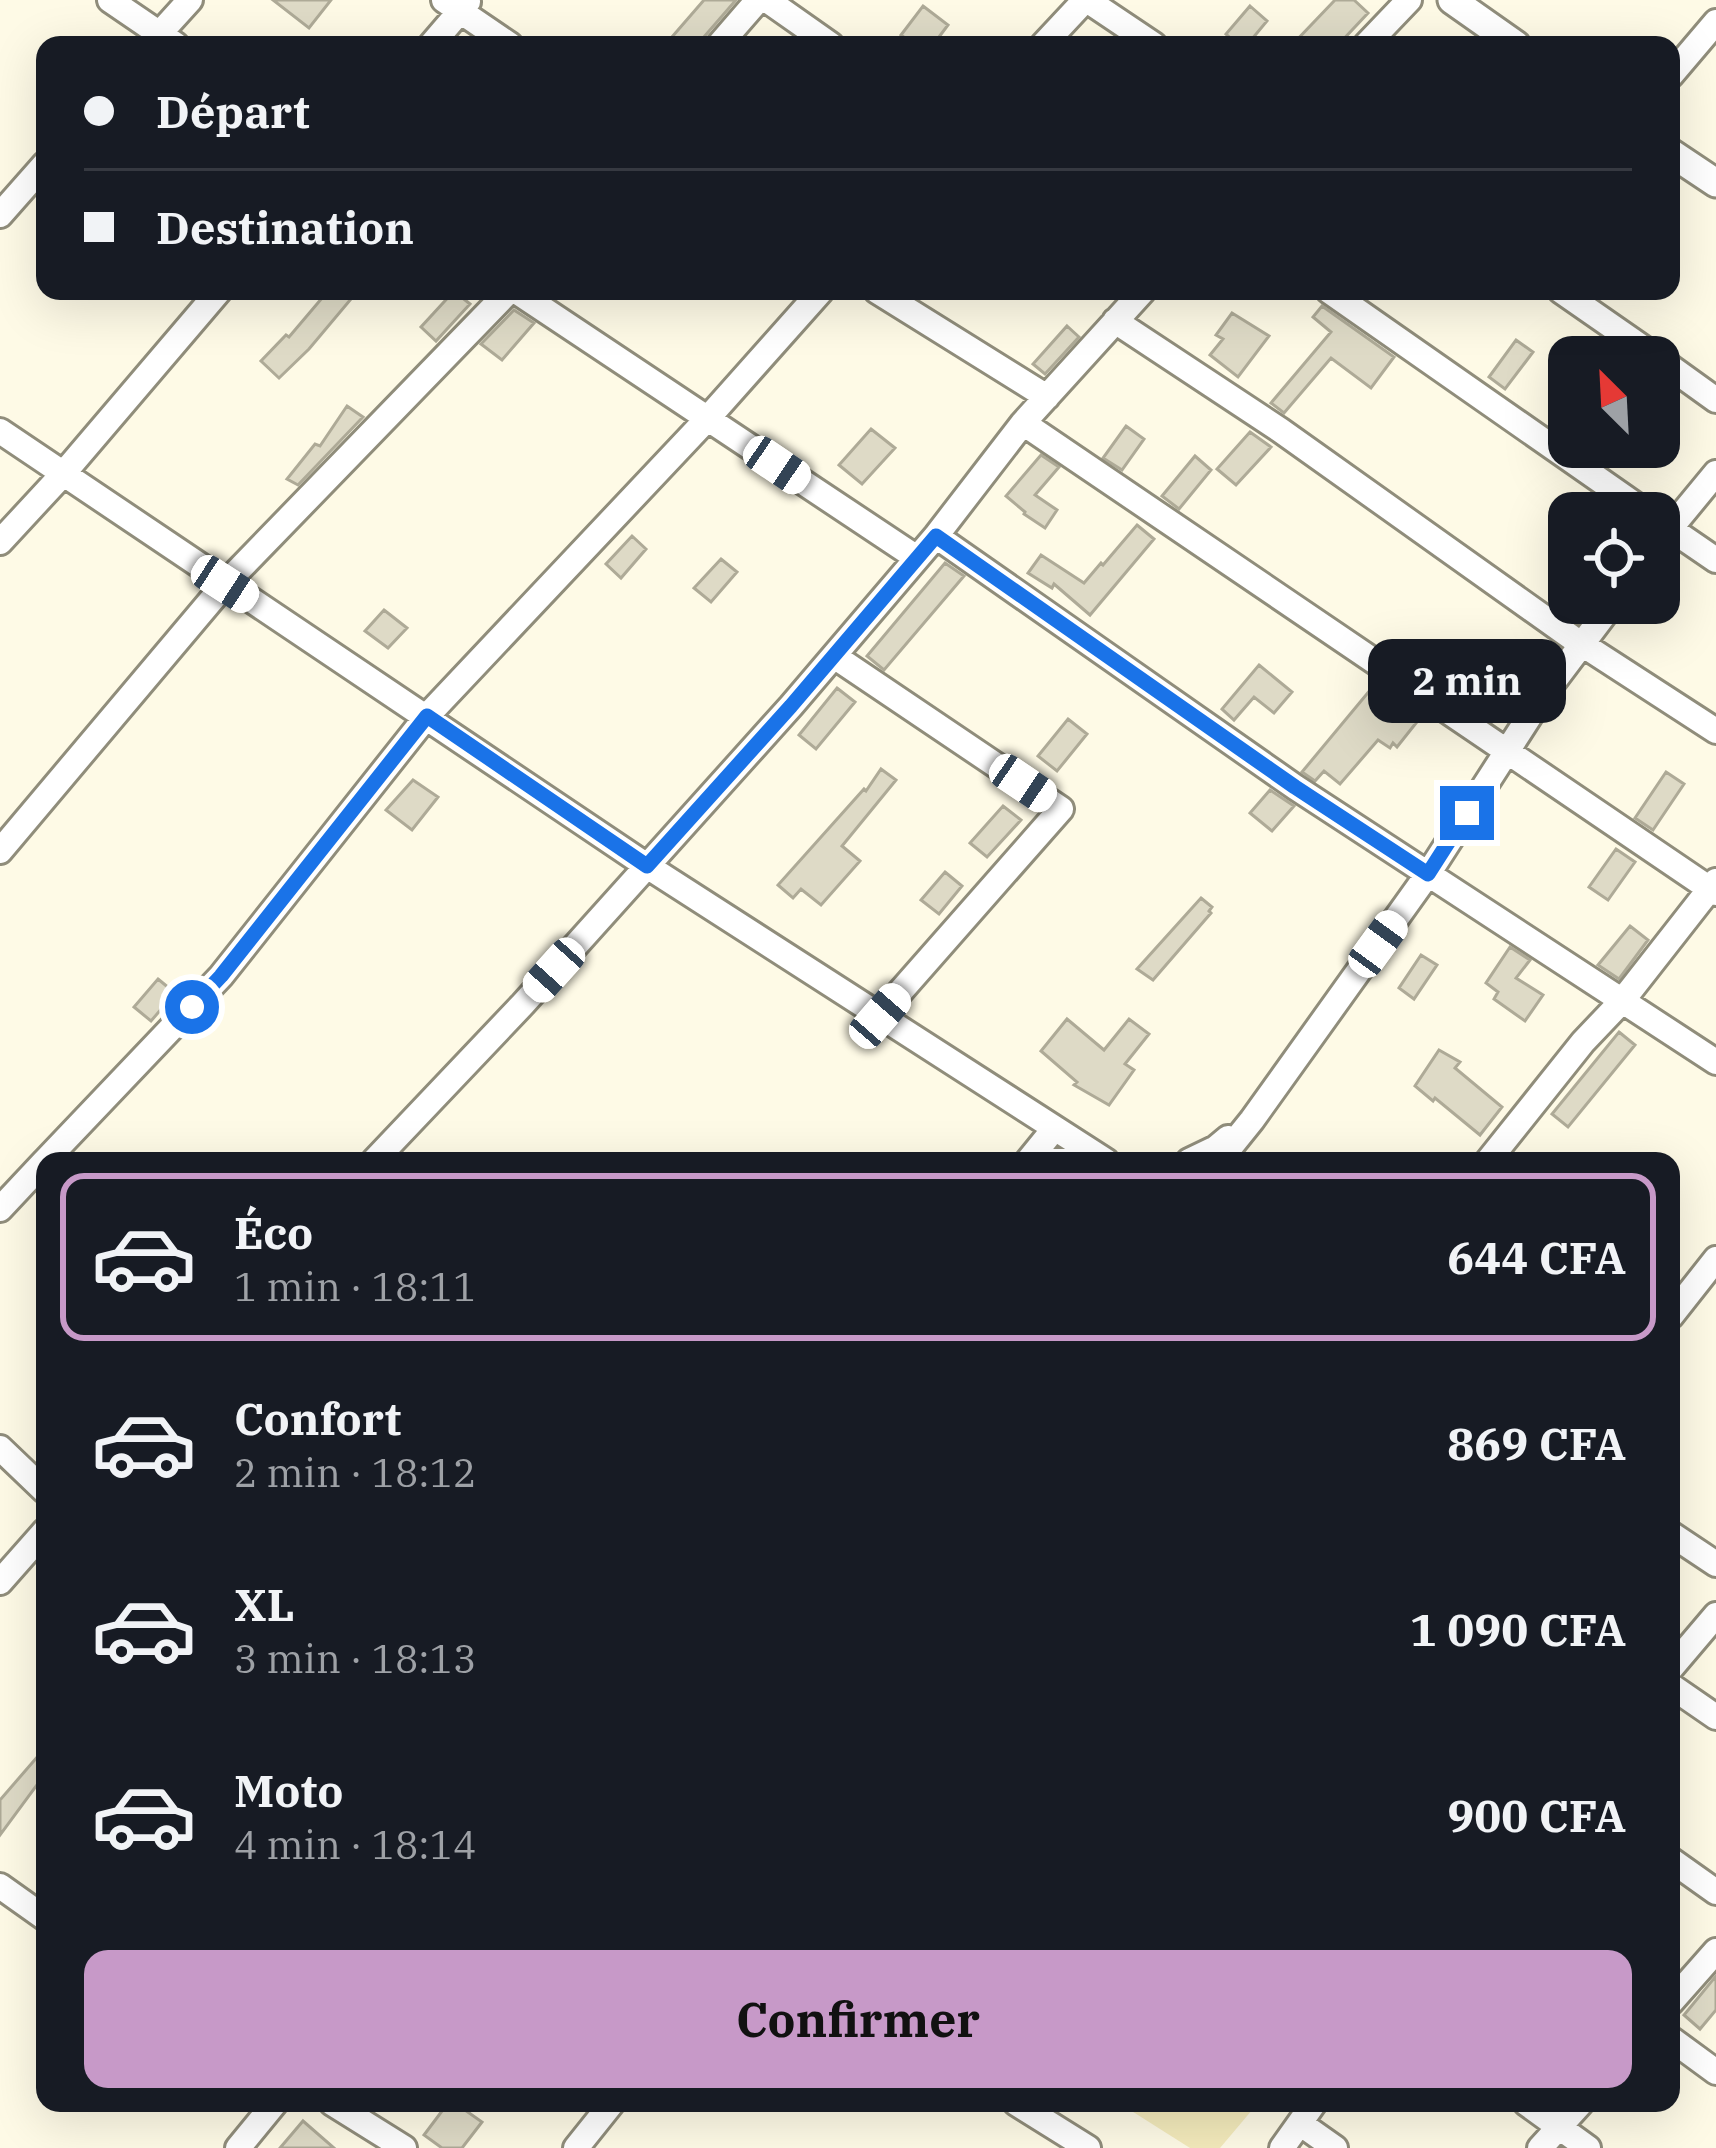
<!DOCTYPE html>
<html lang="fr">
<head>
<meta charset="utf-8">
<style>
  :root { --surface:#171b24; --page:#242831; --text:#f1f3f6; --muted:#9ea1a6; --line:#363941; --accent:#c799c8 }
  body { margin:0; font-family:"IBM Plex Serif",serif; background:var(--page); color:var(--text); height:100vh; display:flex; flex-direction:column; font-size:45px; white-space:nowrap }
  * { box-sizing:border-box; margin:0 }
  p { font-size:39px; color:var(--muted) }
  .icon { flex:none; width:66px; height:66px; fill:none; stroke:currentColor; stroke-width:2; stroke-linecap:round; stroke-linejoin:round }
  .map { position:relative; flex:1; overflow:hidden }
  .panel { position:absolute; left:36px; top:1152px; width:1644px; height:960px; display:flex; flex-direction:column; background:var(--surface); border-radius:24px; box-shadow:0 12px 48px #0002 }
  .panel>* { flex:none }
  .top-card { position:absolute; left:36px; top:36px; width:1644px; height:264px; border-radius:24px; box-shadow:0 12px 48px #0002; display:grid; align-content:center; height:264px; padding:0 48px; background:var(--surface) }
  .needle { width:78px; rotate:336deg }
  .tools { position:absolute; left:1548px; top:336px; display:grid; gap:24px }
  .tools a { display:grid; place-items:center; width:132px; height:132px; border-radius:24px; background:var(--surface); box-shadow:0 12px 48px #0002; font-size:60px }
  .end { position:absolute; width:54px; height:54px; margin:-27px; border:15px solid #1a73e8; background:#fff; box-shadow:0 0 0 6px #fff }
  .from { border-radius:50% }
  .bubble { position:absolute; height:84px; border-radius:24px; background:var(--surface); box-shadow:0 12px 48px #0002; font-size:39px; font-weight:700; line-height:84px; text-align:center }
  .car { position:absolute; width:36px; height:72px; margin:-36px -18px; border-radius:15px; box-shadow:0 0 9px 3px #0007; background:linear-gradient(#fff 24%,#345 0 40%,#fff 0 76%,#345 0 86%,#fff 0) }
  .top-card b { display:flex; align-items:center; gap:42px; height:114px; font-size:45px }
  .top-card b+b { border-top:3px solid var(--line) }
  .top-card i { width:30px; height:30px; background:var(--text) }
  ul { padding:21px 0 0; list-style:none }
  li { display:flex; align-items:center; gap:36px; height:168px; margin:0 24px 18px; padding:0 24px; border:6px solid transparent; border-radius:24px }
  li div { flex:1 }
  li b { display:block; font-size:45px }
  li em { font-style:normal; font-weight:700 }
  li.current { border-color:var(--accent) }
  li>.icon { width:108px; height:108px; stroke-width:1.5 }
  .cta { display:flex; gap:24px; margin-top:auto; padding:24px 48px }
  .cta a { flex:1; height:138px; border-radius:24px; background:var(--accent); color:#111; font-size:48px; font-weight:700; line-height:138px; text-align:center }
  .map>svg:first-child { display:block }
  .green { fill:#f3eabb }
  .building { fill:#dedac6; stroke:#aeaa97; stroke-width:3 }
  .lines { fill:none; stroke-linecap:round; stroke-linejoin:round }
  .minor-casing { stroke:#908d7b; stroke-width:30 }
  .tertiary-casing { stroke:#908d7b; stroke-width:33 }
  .minor { stroke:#fff; stroke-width:24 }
  .tertiary { stroke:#fff; stroke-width:27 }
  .route { stroke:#1a73e8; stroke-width:15 }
</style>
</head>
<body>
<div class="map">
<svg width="1716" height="2148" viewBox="0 0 1716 2148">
  <rect width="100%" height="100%" fill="#fefae6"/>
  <path class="green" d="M 1119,2103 L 1258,2103 L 1220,2148 L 1190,2148 Z"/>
  <path class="building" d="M 273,0 L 331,0 L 309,28 Z
    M 704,0 L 736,0 L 697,45 L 665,45 Z
    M 1335,0 L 1354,0 L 1368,13 L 1338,45 L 1292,45 Z
    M 923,6 L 948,25 L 933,45 L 914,45 L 901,35 Z
    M 1250,6 L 1267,21 L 1247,45 L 1238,45 L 1226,34 Z
    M 328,291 L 341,291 L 351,299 L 309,349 L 279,378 L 261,361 L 286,335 L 289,337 Z
    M 454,291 L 470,304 L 436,341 L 421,327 Z
    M 1322,306 L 1394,357 L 1371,388 L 1331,358 L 1284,413 L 1271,403 L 1331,332 L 1313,317 Z
    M 514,310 L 534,323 L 502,360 L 481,344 Z
    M 1232,313 L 1269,336 L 1238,377 L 1210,355 L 1223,339 L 1216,335 Z
    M 1067,326 L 1079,337 L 1045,374 L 1033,364 Z
    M 1516,340 L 1533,352 L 1505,389 L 1489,377 Z
    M 347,406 L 363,417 L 298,485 L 287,479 L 315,444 L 320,446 Z
    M 1126,426 L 1144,439 L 1122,470 L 1103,458 Z
    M 871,429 L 895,448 L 862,484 L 839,465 Z
    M 1250,432 L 1271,447 L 1236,485 L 1217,469 Z
    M 1041,455 L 1059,467 L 1035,495 L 1057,510 L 1045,528 L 1024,514 L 1025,512 L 1006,496 Z
    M 1195,456 L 1211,470 L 1179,509 L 1162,496 Z
    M 1137,525 L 1154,539 L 1090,615 L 1054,584 L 1052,588 L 1028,573 L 1041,555 L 1084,583 L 1101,563 L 1103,565 Z
    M 632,536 L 646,549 L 621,578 L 606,564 Z
    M 721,559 L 737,572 L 711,602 L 694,588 Z
    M 945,563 L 964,576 L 884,670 L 867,656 Z
    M 384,610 L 407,628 L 388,648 L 365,631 Z
    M 1259,665 L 1292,692 L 1274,713 L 1254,697 L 1234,720 L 1222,709 Z
    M 1376,683 L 1394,695 L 1390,700 L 1415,716 L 1412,719 L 1416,723 L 1397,747 L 1393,743 L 1390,748 L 1378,740 L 1340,784 L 1324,771 L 1315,781 L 1302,772 Z
    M 837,688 L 855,702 L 816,749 L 799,735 Z
    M 1068,719 L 1087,734 L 1057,771 L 1038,756 Z
    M 881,769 L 896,780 L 842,846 L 860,861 L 821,905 L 801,889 L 793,898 L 778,885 L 864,789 L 866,791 Z
    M 1666,772 L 1684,784 L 1653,830 L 1635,818 Z
    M 413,780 L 438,797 L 412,830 L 386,810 Z
    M 1270,790 L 1294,806 L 1272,831 L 1250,813 Z
    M 1003,806 L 1021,820 L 987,857 L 970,843 Z
    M 1616,849 L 1635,862 L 1608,900 L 1589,887 Z
    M 945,872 L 962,886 L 939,914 L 921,900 Z
    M 1201,898 L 1212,907 L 1209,911 L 1211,913 L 1153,980 L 1137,969 Z
    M 1630,926 L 1648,940 L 1619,979 L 1598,965 Z
    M 1510,947 L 1530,960 L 1516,978 L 1543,995 L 1525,1021 L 1494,999 L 1498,992 L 1486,983 Z
    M 1421,955 L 1437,965 L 1414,999 L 1399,988 Z
    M 158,979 L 175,993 L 151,1021 L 134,1007 Z
    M 1067,1019 L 1104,1050 L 1129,1019 L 1149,1034 L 1125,1064 L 1134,1070 L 1109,1105 L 1074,1085 L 1077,1082 L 1041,1051 Z
    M 1619,1032 L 1635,1045 L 1568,1127 L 1552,1114 Z
    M 1439,1050 L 1460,1062 L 1455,1068 L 1502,1107 L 1480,1135 L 1435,1098 L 1433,1101 L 1415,1086 Z
    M 45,1748 L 45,1774 L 0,1835 L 0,1800 Z
    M 1716,1976 L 1716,2010 L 1700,2029 L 1684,2015 Z
    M 448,2103 L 455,2103 L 482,2122 L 462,2148 L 442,2148 L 424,2135 Z
    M 303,2121 L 334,2148 L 280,2148 Z"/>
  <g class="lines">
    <g class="minor-casing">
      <path id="minor" d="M 110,0 L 176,45
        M 444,0 L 510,45
        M 767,0 L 831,45
        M 1087,0 L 1154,45
        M 151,43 L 190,0
        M 431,45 L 468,2
        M 719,45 L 758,0
        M 1043,45 L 1085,0
        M 1366,45 L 1409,0
        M 1671,75 L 1716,22
        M 0,215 L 45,164
        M 516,291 L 917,558
        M 877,291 L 1047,397
        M 1329,291 L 1647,513
        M 1561,291 L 1656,357
        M 1115,321 L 1280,430 L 1571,637 L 1716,731
        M 1659,359 L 1716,400
        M 1023,423 L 1716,893
        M 0,431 L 647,866 L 1106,1161
        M 1659,521 L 1716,560
        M 936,536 L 1295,787 L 1716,1062
        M 0,542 L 63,474 L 219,291
        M 1659,542 L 1716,473
        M 834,656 L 1061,809 L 879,1016
        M 0,851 L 225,584 L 509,291
        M 45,1161 L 221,976 L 427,716 L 708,418 L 821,291
        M 374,1161 L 523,1004 L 791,706 L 936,536 L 1023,423 L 1143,291
        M 1028,1161 L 1054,1129
        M 1054,1161 L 1080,1159 L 1099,1161
        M 1189,1161 L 1216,1148 L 1228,1138
        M 1219,1161 L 1252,1120 L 1428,874 L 1542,697 L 1613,603
        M 1488,1161 L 1583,1042 L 1622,1001 L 1716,881
        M 0,1209 L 45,1161
        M 1671,1316 L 1716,1259
        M 0,1448 L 45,1491
        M 1671,1534 L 1716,1564
        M 0,1582 L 45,1531
        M 1671,1668 L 1716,1615
        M 1671,1686 L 1716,1717
        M 1671,1860 L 1716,1892
        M 0,1886 L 45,1918
        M 1671,2002 L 1716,1951
        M 1671,2039 L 1716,2072
        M 332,2103 L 404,2148
        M 1016,2103 L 1088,2148
        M 1526,2103 L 1588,2148
        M 1301,2124 L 1335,2148
        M 238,2148 L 275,2103
        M 576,2148 L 612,2103
        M 1282,2148 L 1314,2103
        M 1540,2148 L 1581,2103"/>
    </g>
    <g class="tertiary-casing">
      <path id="tertiary" d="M 1452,0 L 1516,45
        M 1671,153 L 1716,183"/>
    </g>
    <use href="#minor" class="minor"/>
    <use href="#tertiary" class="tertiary"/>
  </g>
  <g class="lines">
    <path class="route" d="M 192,1007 L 221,976 L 427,716 L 647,866 L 791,706 L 936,536 L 1295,787 L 1428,874 L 1467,813"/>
  </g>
</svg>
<div class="tools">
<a><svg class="needle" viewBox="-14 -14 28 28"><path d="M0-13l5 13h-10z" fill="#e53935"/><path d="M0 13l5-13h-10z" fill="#9ea1a6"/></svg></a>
<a><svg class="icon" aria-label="locate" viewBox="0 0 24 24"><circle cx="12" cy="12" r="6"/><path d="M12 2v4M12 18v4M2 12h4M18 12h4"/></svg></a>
</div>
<i class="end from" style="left:192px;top:1007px"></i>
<i class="end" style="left:1467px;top:813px"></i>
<div class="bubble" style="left:1368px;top:639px;width:198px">2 min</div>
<i class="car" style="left:777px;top:465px;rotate:124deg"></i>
<i class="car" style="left:225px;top:584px;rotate:123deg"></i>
<i class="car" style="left:1023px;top:783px;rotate:124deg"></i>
<i class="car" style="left:1378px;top:944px;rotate:36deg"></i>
<i class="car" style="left:554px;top:970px;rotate:222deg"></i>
<i class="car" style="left:880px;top:1016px;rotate:41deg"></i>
<div class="top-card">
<b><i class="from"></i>Départ</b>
<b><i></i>Destination</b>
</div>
<section class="panel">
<ul>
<li class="current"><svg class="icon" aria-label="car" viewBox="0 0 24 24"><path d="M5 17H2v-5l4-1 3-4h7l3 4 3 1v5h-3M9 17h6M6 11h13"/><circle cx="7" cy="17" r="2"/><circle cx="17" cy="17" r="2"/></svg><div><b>Éco</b><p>1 min · 18:11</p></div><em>644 CFA</em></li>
<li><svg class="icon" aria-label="car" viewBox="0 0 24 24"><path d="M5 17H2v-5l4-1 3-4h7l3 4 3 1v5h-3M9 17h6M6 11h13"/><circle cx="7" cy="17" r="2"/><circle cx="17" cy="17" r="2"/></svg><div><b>Confort</b><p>2 min · 18:12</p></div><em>869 CFA</em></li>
<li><svg class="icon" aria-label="car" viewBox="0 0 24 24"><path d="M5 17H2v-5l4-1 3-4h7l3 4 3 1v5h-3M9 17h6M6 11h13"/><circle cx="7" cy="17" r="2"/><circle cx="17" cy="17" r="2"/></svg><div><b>XL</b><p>3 min · 18:13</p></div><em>1 090 CFA</em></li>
<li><svg class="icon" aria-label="car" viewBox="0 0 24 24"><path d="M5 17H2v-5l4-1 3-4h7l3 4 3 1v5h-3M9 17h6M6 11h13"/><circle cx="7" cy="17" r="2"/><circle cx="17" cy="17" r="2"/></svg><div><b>Moto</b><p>4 min · 18:14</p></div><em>900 CFA</em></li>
</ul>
<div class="cta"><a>Confirmer</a></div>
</section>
</div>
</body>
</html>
